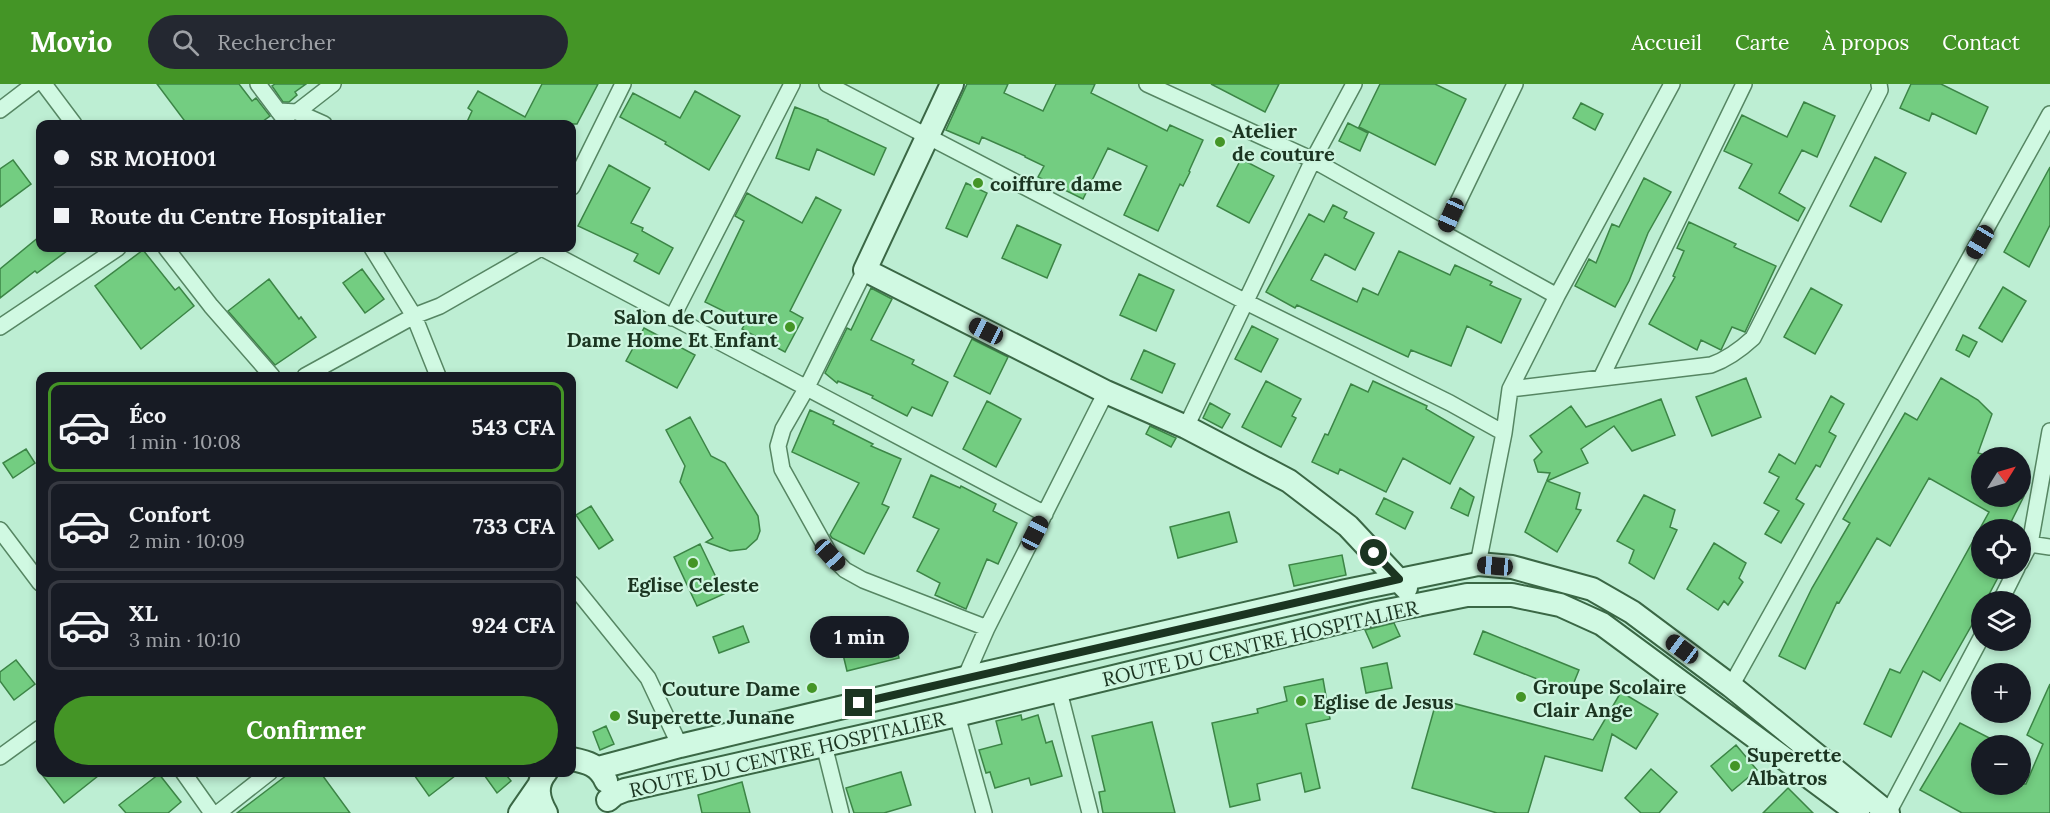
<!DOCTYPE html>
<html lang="fr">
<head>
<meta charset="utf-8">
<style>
  :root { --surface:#171b24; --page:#242831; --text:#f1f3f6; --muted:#9ea1a6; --line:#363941; --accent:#449526 }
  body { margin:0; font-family:Lora,serif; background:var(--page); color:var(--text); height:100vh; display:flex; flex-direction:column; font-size:22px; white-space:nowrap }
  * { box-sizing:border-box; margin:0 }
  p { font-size:20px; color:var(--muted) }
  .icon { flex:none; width:33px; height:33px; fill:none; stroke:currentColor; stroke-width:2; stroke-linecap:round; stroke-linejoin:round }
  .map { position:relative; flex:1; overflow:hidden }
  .panel { position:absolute; left:36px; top:288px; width:540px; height:405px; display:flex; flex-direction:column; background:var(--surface); border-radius:12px; box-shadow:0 3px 9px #0003 }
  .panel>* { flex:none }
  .guide { position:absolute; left:36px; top:36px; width:540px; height:132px; border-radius:12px; box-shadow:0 3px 9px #0003; display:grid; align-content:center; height:132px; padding:0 18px; background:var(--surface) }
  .needle { width:39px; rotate:53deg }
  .controls { position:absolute; left:1971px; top:363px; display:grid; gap:12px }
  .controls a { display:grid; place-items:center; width:60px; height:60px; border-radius:50%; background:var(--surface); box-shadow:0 3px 9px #0003; font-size:30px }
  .end { position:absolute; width:27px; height:27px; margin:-14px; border:8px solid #1b3521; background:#fff; box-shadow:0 0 0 3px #fff }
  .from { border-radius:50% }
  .bubble { position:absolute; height:42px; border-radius:21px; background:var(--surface); box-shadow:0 3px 9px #0003; font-size:20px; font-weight:700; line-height:42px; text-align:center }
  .car { position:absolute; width:18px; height:36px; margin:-18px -9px; border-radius:8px; box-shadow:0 0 4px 2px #0007; background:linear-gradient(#222 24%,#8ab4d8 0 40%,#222 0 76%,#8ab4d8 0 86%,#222 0) }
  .guide b { display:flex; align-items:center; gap:21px; height:57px; font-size:22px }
  .guide b+b { border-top:2px solid var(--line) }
  .guide i { width:15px; height:15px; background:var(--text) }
  ul { padding:10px 0 0; list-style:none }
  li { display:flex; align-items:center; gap:18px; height:90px; margin:0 12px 9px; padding:0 6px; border:3px solid var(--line); border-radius:12px }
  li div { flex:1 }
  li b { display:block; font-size:22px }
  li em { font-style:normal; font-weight:700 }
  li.active { border-color:var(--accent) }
  li>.icon { width:54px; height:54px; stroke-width:1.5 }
  .action { display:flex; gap:12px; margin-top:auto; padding:12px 18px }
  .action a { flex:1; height:69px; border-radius:36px; background:var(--accent); color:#fff; font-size:24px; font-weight:700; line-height:69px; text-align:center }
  header { display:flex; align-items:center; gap:36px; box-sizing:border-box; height:84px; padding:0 30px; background:var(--accent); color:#fff }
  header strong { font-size:28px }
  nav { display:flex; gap:33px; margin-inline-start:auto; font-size:21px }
  .search { width:420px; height:54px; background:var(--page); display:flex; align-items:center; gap:15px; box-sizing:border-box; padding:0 21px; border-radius:33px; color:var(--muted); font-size:22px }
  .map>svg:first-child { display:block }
  .building { fill:#73cd81; stroke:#3c8546; stroke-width:1.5 }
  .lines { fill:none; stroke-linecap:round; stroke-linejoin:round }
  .street-casing { stroke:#568663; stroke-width:18 }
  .secondary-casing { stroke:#3a6745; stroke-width:26 }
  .street { stroke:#d0f9e2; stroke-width:15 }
  .secondary { stroke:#d0f9e2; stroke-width:22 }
  .route { stroke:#1b3521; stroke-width:8 }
  .poi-dot { fill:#449526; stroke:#cdf5df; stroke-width:2 }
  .labels { text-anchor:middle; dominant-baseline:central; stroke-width:4.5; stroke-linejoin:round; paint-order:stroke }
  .poi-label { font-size:20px; font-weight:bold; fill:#1b3521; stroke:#cdf5df; text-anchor:start }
  .street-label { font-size:20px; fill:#1b3521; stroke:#cdf5df }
</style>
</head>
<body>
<header>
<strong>Movio</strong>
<div class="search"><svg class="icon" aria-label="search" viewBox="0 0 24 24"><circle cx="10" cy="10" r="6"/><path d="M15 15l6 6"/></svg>Rechercher</div>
<nav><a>Accueil</a><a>Carte</a><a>À propos</a><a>Contact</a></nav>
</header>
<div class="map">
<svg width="2050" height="729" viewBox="0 0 2050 729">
  <rect width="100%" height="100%" fill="#bdeed3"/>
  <path class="building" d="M 157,0 L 239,0 L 252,17 L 256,14 L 270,32 L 259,40 L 187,40 Z
    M 275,0 L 306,0 L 295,8 L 297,11 L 289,18 L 283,18 L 272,2 Z
    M 542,0 L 598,0 L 577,40 L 466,40 L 472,27 L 468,24 L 478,7 L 525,33 Z
    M 967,0 L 1008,0 L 1004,9 L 1043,27 L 1056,0 L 1095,0 L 1091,9 L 1167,47 L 1170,41 L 1203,56 L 1189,87 L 1190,88 L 1183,102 L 1180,100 L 1158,147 L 1124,131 L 1147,82 L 1108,64 L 1083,115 L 1038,93 L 1044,82 L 1025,73 L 1025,72 L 982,53 L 979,60 L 946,46 Z
    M 1211,0 L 1279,0 L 1265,28 Z
    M 1380,0 L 1435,0 L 1466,15 L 1435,81 L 1359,43 Z
    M 1911,0 L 1941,0 L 1988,23 L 1976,50 L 1932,29 L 1929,37 L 1900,24 Z
    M 695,7 L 740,32 L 709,86 L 665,60 L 666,58 L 620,33 L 633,9 L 680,34 Z
    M 1804,18 L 1835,32 L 1817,73 L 1802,66 L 1779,109 L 1805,124 L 1798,137 L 1739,104 L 1752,80 L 1724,67 L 1742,31 L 1787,53 Z
    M 1581,19 L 1603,30 L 1595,46 L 1573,34 Z
    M 795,23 L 828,36 L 828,37 L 886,64 L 874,91 L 817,65 L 809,86 L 776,74 Z
    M 1348,39 L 1368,49 L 1360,67 L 1339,57 Z
    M 1875,73 L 1906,89 L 1881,138 L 1850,122 Z
    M 1241,75 L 1274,92 L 1249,139 L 1217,122 Z
    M 13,76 L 31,100 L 0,123 L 0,85 Z
    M 609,81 L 650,104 L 631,139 L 643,144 L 642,147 L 673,164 L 659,190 L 634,177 L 638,170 L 578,142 Z
    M 2050,83 L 2050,141 L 2029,183 L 2004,168 Z
    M 1644,94 L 1671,108 L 1648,149 L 1629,197 L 1615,223 L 1575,202 L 1589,175 L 1596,179 L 1612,140 L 1619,143 Z
    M 966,99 L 987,109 L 967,153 L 946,144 Z
    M 747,109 L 802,139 L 816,113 L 841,126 L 790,227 L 803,234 L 785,268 L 742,245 L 746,238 L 705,218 L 744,137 L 735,132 Z
    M 1333,121 L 1347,128 L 1344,134 L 1374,149 L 1355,186 L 1325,170 L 1311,196 L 1357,218 L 1363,204 L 1378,211 L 1399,167 L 1450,191 L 1455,181 L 1492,198 L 1490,201 L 1521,215 L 1501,259 L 1467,242 L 1451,282 L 1411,266 L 1408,273 L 1297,221 L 1295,224 L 1266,208 L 1309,130 L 1324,138 Z
    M 1689,138 L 1736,160 L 1734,163 L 1776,182 L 1745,248 L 1732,243 L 1721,266 L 1701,256 L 1697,266 L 1649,240 L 1675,193 L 1673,192 L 1684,167 L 1677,164 Z
    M 1017,141 L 1061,161 L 1047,194 L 1002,174 Z
    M 40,152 L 40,164 L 71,164 L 37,189 L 35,187 L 0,214 L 0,185 Z
    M 143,166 L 175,206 L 179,203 L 194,222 L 141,265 L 95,202 Z
    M 362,185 L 384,215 L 365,229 L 343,199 Z
    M 1139,190 L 1174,206 L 1156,247 L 1120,231 Z
    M 269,195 L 299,235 L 301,233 L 316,253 L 275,281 L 228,227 Z
    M 2003,203 L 2026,217 L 2002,258 L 1979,244 Z
    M 871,204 L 892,215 L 871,256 L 914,276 L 912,280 L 948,298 L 932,332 L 912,323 L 907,332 L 872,314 L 873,312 L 838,297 L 837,299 L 825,289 L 847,244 L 851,246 Z
    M 1811,204 L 1842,221 L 1815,270 L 1784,253 Z
    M 1252,242 L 1278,255 L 1261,288 L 1235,275 Z
    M 644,244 L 695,271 L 677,304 L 626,277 Z
    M 1963,251 L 1977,258 L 1969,273 L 1956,266 Z
    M 972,255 L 1008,273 L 990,310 L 954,292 Z
    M 1144,266 L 1175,280 L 1162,309 L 1131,295 Z
    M 1746,294 L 1761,333 L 1712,352 L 1696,313 Z
    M 1941,294 L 1978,316 L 1992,330 L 1978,369 L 1982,370 L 1982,412 L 2024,412 L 2007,446 L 1982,446 L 1982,484 L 2003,484 L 1985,518 L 1982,518 L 1982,523 L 1940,597 L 1923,587 L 1891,653 L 1864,640 L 1890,585 L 1900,589 L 1989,428 L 1929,394 L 1890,462 L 1877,454 L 1839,519 L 1837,518 L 1805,585 L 1779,572 L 1812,504 L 1850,439 L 1843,435 L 1905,329 L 1917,336 Z
    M 1266,297 L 1301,315 L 1292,332 L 1296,334 L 1281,363 L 1242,343 Z
    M 1373,297 L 1427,322 L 1426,325 L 1474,353 L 1450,400 L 1403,374 L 1386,408 L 1340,385 L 1338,390 L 1312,378 L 1325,350 L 1328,351 L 1351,300 L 1368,308 Z
    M 1831,312 L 1844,320 L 1829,348 L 1836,352 L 1820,383 L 1816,381 L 1796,415 L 1804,420 L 1781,459 L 1765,450 L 1779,427 L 1764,419 L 1779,393 L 1769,388 L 1779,370 L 1795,380 Z
    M 1661,315 L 1675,351 L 1632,367 L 1614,342 L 1581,365 L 1588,379 L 1547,397 L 1580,409 L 1576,425 L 1581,426 L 1557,468 L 1525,448 L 1550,389 L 1538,388 L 1534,376 L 1542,368 L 1530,352 L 1571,322 L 1586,343 Z
    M 987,317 L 1021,335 L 996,383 L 963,365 Z
    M 1210,319 L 1230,330 L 1222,344 L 1203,334 Z
    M 810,326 L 834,337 L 833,340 L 873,360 L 871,362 L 901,375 L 882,420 L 889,423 L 864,470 L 832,454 L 830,451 L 859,399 L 792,368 Z
    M 690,333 L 711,372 L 725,379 L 758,432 L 760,447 L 757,455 L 746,465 L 730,467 L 706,458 L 713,454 L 680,398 L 685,382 L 666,346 Z
    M 1150,342 L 1176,354 L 1171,363 L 1146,350 Z
    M 26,365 L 35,379 L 13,394 L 3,379 Z
    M 931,391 L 960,404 L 961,402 L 996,420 L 993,427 L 1017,439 L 998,480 L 987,475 L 966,525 L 935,511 L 940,499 L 917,487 L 939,445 L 913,433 Z
    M 1460,404 L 1474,413 L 1468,432 L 1451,424 Z
    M 1644,411 L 1675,426 L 1670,443 L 1677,446 L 1654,495 L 1629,479 L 1634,466 L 1617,457 Z
    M 1384,414 L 1413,428 L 1405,445 L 1376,430 Z
    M 591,422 L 613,456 L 599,465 L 576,431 Z
    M 1229,428 L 1237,458 L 1178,474 L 1170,443 Z
    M 1714,459 L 1746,479 L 1739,494 L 1743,498 L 1728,521 L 1724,517 L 1718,526 L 1687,505 Z
    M 700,460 L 724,510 L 697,522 L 674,473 Z
    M 1342,471 L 1346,491 L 1294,502 L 1289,481 Z
    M 1394,539 L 1400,552 L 1373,564 L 1365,546 Z
    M 743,542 L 749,558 L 719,569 L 713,553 Z
    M 892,545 L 899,574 L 847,587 L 840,558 Z
    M 1483,547 L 1579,586 L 1570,608 L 1474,570 Z
    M 16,576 L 35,600 L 14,616 L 0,597 L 0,588 Z
    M 1387,579 L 1392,604 L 1366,609 L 1361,584 Z
    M 1323,595 L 1330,635 L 1306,640 L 1320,704 L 1305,708 L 1301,689 L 1257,700 L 1260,716 L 1230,723 L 1212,639 L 1258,629 L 1257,625 L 1287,617 L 1284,603 Z
    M 2050,600 L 2050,729 L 1962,729 L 1920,706 L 1960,639 L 2005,662 L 1982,662 L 1982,700 L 2026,700 L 2043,660 L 2027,651 Z
    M 1621,608 L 1658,630 L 1636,665 L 1612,650 L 1602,687 L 1545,672 L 1528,729 L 1497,729 L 1412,704 L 1437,615 L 1593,656 Z
    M 1021,631 L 1022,636 L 1038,631 L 1046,659 L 1052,657 L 1062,692 L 1031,701 L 1029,694 L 995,704 L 990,688 L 986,689 L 979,666 L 1002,660 L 996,637 Z
    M 1152,638 L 1175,729 L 1103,729 L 1099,708 L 1105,707 L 1092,652 Z
    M 606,642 L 614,660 L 600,666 L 593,648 Z
    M 1736,661 L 1757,686 L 1732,707 L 1711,682 Z
    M 1651,685 L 1677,708 L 1659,729 L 1641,729 L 1625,714 Z
    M 40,688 L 103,688 L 64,719 Z
    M 291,688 L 320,688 L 350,729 L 237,729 Z
    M 412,688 L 460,688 L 429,712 Z
    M 482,688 L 504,688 L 511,697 L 497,709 Z
    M 901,688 L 911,721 L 884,729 L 854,729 L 846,704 Z
    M 159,690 L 181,718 L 168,729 L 126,729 L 119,721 Z
    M 742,698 L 750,729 L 702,729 L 698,711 Z
    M 1788,704 L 1813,729 L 1763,729 Z"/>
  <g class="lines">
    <g class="street-casing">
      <path id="street" d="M 44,0 L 74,40
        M 258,0 L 288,40
        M 827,0 L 1246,218 L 1450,319 L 1504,349
        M 1147,0 L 1313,76 L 1443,149
        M 1515,0 L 1443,149 L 1557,212
        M 0,26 L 34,0
        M 278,27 L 297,28 L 324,40
        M 297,28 L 333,0
        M 572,103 L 623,0
        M 166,164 L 211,222 L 272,292
        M 372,164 L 414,232 L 438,292
        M 542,164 L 1045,430
        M 865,186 L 806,305 L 783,345 L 778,362 L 782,385 L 830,471 L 845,486 L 863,496 L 987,544
        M 672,234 L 792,0
        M 0,243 L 118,164
        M 305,292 L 414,232 L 440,222 L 541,164
        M 1601,294 L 1744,0
        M 1510,305 L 1711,281 C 1728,275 1740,266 1753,254 L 1880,6 L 1879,0
        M 1186,343 L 1313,76 L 1354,0
        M 0,446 L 40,499
        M 2030,460 L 2050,463
        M 2020,479 L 2030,460 L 2050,347
        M 1478,480 L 1504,349 L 1510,305 L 1557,212 L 1672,0
        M 572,500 L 648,594 L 680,662
        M 2000,518 L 2017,484
        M 965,594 L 987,544 L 1106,308
        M 1731,602 L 2050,30
        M 1059,607 L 1090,729
        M 957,631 L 984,729
        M 824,661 L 841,729
        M 0,673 L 40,644
        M 183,688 L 212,729
        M 218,729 L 270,688
        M 1888,729 L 1982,552"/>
    </g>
    <g class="secondary-casing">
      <path id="secondary" d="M 952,0 L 865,186 L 1106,308 L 1186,343 L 1289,397 L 1348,442 L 1406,504
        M 572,675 C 587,678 599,681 606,697
        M 598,684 L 680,662 L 965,594 L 1346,507 L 1478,480 L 1512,483 L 1592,505 L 1632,528 L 1731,602 L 1888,729
        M 608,716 L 615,710 L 625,706 L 957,631 L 1377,529 L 1467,511 L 1512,511 L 1560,521 L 1602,540 L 1858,729
        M 520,729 L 538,703
        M 546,729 C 538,715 535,701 546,688"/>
    </g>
    <use href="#street" class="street"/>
    <use href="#secondary" class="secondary"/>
  </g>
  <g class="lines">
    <path class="route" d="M 859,619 L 1399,495 L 1374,469"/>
  </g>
  <g class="poi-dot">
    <circle cx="1220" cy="58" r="6"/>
    <circle cx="978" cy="99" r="6"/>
    <circle cx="790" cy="243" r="6"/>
    <circle cx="693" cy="479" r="6"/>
    <circle cx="812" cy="604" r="6"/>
    <circle cx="1521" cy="613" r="6"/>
    <circle cx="1301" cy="617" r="6"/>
    <circle cx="615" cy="632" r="6"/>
    <circle cx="1735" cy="682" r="6"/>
  </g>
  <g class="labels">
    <g class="poi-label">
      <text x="1232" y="46">Atelier<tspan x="1232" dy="23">de couture</tspan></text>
      <text x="990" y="99">coiffure dame</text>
      <text x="778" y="232" text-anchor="end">Salon de Couture<tspan x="778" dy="23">Dame Home Et Enfant</tspan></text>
      <text x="693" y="500" text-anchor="middle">Eglise Celeste</text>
      <text x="1533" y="602">Groupe Scolaire<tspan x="1533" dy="23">Clair Ange</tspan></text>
      <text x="800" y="604" text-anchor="end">Couture Dame</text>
      <text x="1313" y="617">Eglise de Jesus</text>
      <text x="627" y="632">Superette Junane</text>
      <text x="1747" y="670">Superette<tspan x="1747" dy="23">Albatros</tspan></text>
    </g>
    <g class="street-label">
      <text transform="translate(1260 559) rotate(-13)">ROUTE DU CENTRE HOSPITALIER</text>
      <text transform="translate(787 670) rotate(-13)">ROUTE DU CENTRE HOSPITALIER</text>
    </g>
  </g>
</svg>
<div class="controls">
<a><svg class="needle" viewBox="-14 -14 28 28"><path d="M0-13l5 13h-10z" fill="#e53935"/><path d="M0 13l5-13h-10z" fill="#9ea1a6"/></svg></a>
<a><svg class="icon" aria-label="locate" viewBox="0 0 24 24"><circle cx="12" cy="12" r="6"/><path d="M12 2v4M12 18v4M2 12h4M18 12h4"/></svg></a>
<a><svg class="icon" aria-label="layers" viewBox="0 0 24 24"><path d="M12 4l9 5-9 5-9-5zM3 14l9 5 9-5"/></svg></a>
<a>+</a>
<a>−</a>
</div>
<i class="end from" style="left:1374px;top:469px"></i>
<i class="end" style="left:859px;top:619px"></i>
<div class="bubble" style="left:810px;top:532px;width:99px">1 min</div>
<i class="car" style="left:1451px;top:131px;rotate:204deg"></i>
<i class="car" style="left:1980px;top:158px;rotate:210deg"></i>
<i class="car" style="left:986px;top:247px;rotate:297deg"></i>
<i class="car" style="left:1035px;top:449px;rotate:27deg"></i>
<i class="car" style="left:830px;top:471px;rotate:137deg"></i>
<i class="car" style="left:1495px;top:482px;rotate:275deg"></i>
<i class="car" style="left:1682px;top:565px;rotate:307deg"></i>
<div class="guide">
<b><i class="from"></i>SR MOH001</b>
<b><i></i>Route du Centre Hospitalier</b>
</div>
<section class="panel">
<ul>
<li class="active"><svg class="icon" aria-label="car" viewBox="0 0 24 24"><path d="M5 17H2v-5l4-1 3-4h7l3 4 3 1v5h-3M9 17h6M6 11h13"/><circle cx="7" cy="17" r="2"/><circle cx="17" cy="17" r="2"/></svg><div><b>Éco</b><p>1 min · 10:08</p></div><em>543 CFA</em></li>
<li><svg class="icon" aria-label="car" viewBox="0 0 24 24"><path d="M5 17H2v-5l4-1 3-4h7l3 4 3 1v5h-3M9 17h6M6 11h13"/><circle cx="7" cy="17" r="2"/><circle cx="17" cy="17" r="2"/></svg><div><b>Confort</b><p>2 min · 10:09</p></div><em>733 CFA</em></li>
<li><svg class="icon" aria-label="car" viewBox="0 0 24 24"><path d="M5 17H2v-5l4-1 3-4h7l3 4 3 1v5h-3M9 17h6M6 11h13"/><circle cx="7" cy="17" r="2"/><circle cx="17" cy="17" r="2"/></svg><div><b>XL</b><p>3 min · 10:10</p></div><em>924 CFA</em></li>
</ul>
<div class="action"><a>Confirmer</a></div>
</section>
</div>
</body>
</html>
